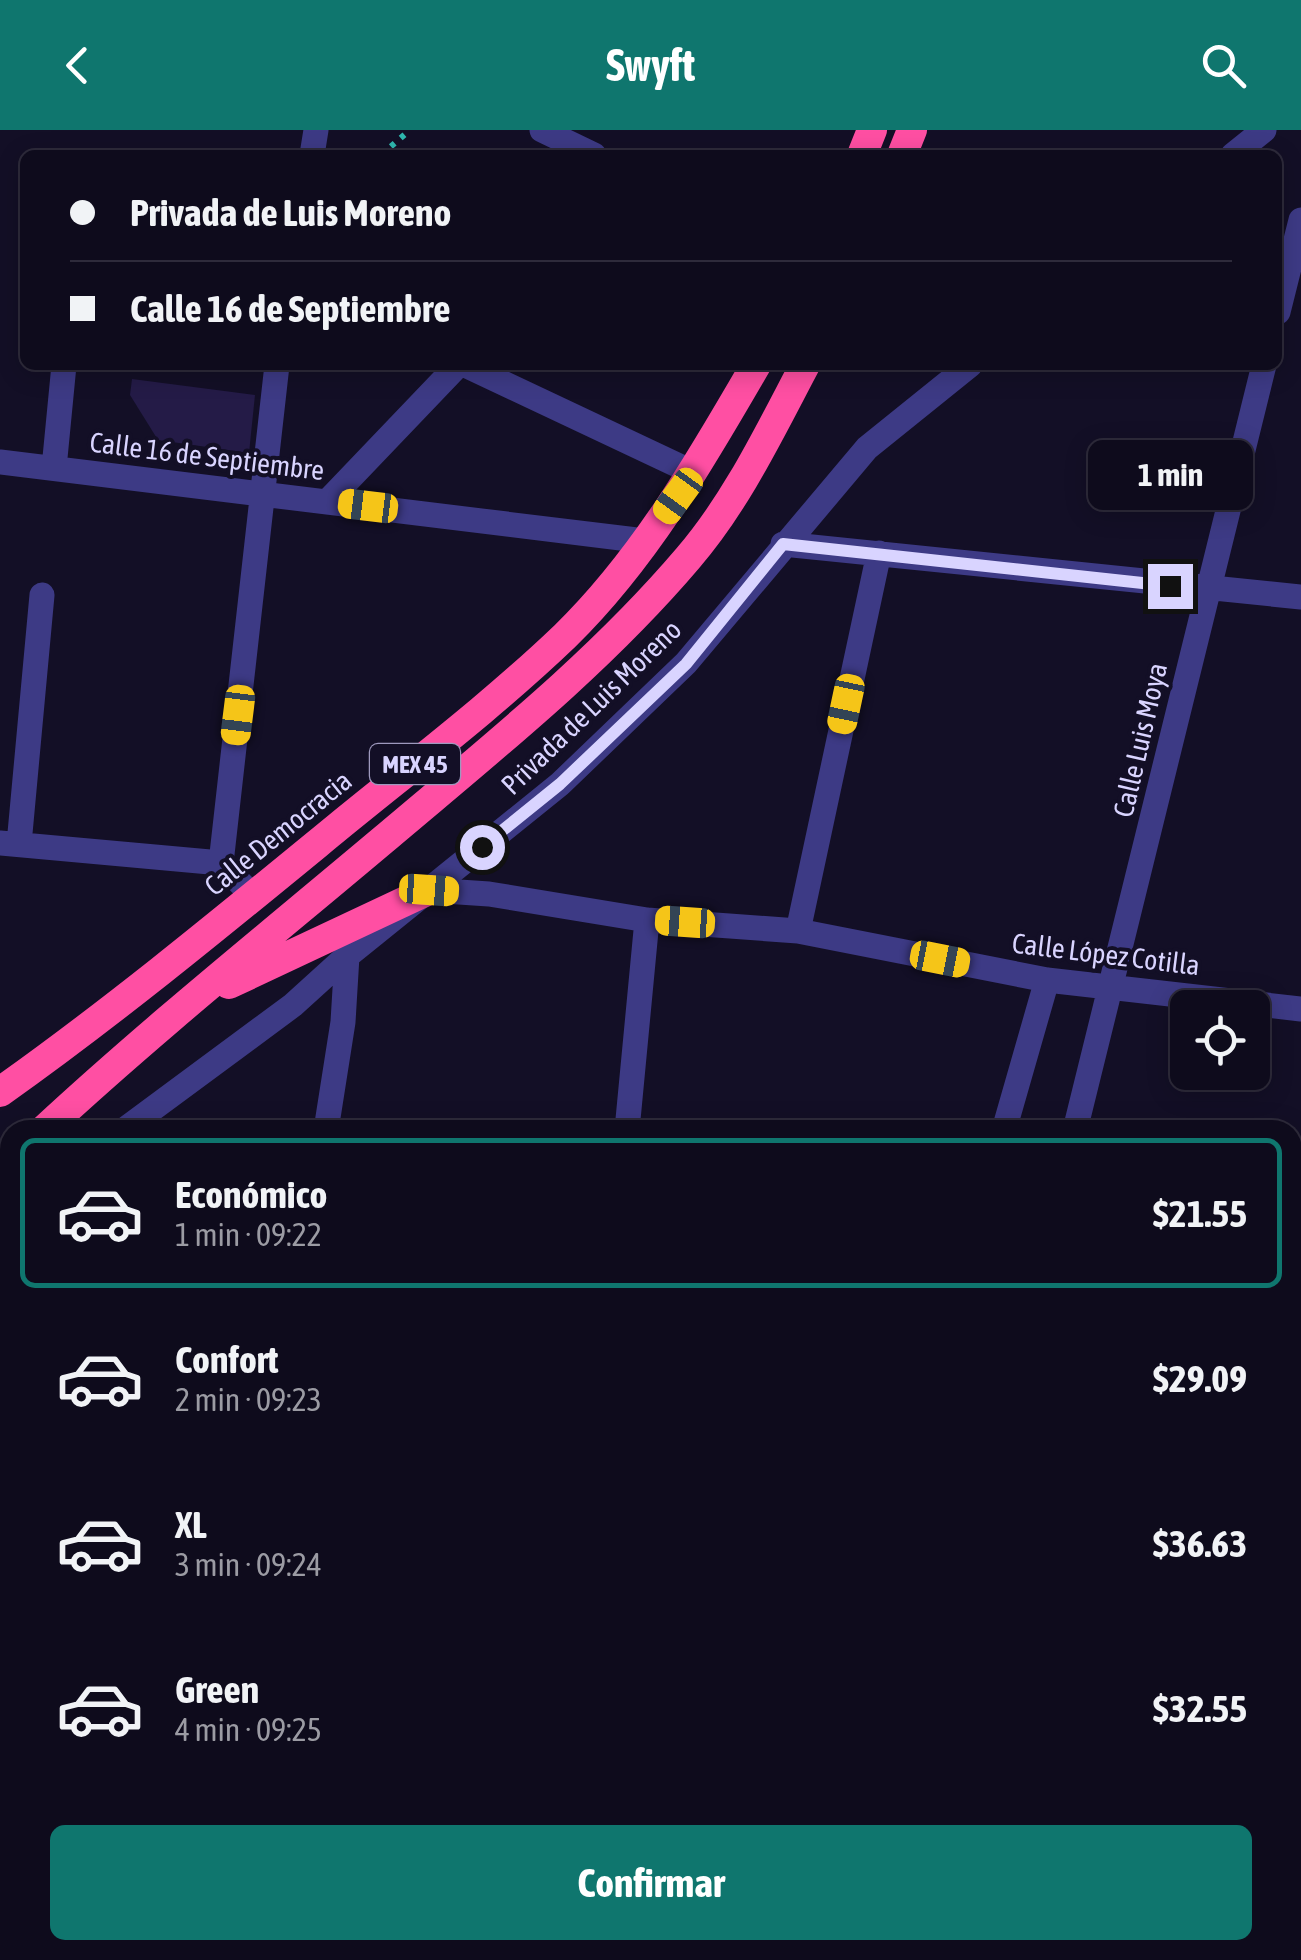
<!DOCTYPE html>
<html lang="es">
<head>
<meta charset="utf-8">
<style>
  :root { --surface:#0e0b1c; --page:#171425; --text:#f1f3f6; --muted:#9b9ba3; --line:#2e2b3b; --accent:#0f766e }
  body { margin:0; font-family:"Asap Condensed",sans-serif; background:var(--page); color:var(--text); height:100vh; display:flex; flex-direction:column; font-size:38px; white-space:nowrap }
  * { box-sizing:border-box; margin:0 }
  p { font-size:32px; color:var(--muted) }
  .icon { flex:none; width:55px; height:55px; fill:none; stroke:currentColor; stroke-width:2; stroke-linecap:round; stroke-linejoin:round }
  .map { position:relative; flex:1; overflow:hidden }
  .side { position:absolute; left:0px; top:990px; width:1302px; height:840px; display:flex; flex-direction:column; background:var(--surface); border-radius:30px 30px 0 0; box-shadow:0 5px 25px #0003,0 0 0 2px var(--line) }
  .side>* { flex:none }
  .guide { position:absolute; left:20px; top:20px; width:1262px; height:220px; border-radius:15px; box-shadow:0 5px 25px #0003,0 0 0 2px var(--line); display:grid; align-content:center; height:220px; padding:0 50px; background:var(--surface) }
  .controls { position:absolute; left:1170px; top:860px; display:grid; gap:20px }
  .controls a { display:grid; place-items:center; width:100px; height:100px; border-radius:15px; background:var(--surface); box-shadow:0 5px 25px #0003,0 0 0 2px var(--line); font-size:50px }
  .end { position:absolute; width:45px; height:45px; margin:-22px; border:12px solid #d9d4ff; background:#111; box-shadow:0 0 0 5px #111 }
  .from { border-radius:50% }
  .bubble { position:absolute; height:70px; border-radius:15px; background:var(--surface); box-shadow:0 5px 25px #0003,0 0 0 2px var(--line); font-size:32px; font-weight:700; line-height:70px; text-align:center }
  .car { position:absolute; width:30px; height:60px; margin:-30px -15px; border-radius:12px; box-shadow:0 0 8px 2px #0007; background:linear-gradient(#f5c518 24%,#345 0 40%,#f5c518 0 76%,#345 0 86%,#f5c518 0) }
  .guide b { display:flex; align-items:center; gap:35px; height:95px; font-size:38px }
  .guide b+b { border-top:2px solid var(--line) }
  .guide i { width:25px; height:25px; background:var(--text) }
  ul { padding:18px 0 0; list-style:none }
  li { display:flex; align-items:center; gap:30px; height:150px; margin:0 20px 15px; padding:0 30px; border:5px solid transparent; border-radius:15px }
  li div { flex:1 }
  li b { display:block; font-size:38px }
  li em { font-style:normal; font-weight:700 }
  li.current { border-color:var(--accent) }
  li>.icon { width:90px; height:90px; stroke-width:1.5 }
  .action { display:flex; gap:20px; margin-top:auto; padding:20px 50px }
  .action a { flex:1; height:115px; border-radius:15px; background:var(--accent); color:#fff; font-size:40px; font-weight:700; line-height:115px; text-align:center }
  header { display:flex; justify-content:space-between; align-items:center; height:130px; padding:0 50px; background:var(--accent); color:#fff; font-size:45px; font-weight:700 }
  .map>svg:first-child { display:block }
  .green { fill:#12302f }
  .building { fill:#241b47 }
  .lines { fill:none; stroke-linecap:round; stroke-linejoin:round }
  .path { stroke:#2fb8b0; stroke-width:6; stroke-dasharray:5 8; stroke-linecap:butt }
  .minor { stroke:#3d3a85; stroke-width:25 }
  .highway { stroke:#ff4fa3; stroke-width:30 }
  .route { stroke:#d9d4ff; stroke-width:12 }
  .labels { text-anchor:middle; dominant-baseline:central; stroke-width:8; stroke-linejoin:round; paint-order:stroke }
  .shield { fill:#130f26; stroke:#9e99be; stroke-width:2.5 }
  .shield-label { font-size:25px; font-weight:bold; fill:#d9d4ff }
  .street-label { font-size:28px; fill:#d9d4ff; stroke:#130f26 }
</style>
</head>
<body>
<header><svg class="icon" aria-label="back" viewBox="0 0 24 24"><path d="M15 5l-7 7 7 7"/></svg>Swyft<svg class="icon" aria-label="search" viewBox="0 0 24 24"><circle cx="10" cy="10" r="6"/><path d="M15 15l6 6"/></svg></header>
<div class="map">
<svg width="1301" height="1830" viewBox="0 0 1301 1830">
  <rect width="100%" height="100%" fill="#130f26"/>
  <path class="green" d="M 234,1820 L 1062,1820 L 1060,1830 L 233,1830 Z"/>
  <path class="building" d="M 132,249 L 255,265 L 249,323 L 158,310 L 130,265 Z"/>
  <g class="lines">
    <path class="path" d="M 381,25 L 410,0"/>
    <path class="minor" d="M 542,0 L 594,25
      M 312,25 L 316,0
      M 1233,25 L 1264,0
      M 1278,182 L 1301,90
      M 465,235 L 694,343
      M 0,332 L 645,411
      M 54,338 L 64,235
      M 328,371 L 458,235
      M 783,414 L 1301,467
      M 0,713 L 221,733 L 253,766
      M 19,714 L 42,465
      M 221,733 L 277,235
      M 429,760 L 489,764 L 647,790 L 798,801 L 1047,850 L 1301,879
      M 798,801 L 879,423
      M 124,1000 L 293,875 L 347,826 L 560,654 L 686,533 L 867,318 L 970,235
      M 326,1000 L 343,892 L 347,826
      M 627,1000 L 647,790
      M 1004,1000 L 1047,850
      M 1075,1000 L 1264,235
      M 0,1099 L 10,1090
      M 1292,1133 L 1301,1132
      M 1292,1298 L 1301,1296
      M 0,1446 L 10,1437
      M 1292,1818 L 1301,1820
      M 205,1830 L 207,1820
      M 1076,1830 L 1077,1820
      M 1255,1830 L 1259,1820"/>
    <path class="highway" d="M 862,25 L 872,0
      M 902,25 L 912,0
      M 229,854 L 429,760
      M 0,962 C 117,879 228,787 339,696 C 415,634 494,574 565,506 C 644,429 701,330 756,235
      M 44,1000 C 153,899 269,806 383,710 C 488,621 598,534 688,428 C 737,371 770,301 805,235
      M 0,1041 L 10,1032"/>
  </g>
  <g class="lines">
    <path class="route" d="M 482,717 L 560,654 L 686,534 L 783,414 L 1170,456"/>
  </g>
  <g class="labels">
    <rect class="shield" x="370" y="614" width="90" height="40" rx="8"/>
    <g class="shield-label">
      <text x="415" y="634">MEX 45</text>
    </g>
    <g class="street-label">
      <text transform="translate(207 326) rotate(7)">Calle 16 de Septiembre</text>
      <text transform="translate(591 577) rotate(-44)">Privada de Luis Moreno</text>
      <text transform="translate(1140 610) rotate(-77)">Calle Luis Moya</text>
      <text transform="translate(278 703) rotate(-39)">Calle Democracia</text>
      <text transform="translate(1106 824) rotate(7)">Calle López Cotilla</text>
    </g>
  </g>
</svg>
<div class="controls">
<a><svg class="icon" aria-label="locate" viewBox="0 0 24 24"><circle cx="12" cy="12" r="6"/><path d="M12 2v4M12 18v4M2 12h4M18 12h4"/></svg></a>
</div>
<i class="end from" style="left:482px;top:717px"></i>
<i class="end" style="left:1170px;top:456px"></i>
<div class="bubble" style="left:1088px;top:310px;width:165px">1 min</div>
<i class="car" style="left:678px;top:366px;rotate:216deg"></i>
<i class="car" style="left:368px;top:376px;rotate:277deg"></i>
<i class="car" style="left:846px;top:574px;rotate:192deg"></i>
<i class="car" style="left:238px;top:585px;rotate:187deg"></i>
<i class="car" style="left:429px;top:760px;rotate:94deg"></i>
<i class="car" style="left:685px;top:792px;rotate:274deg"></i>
<i class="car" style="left:940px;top:829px;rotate:101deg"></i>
<div class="guide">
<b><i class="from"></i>Privada de Luis Moreno</b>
<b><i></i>Calle 16 de Septiembre</b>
</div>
<section class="side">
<ul>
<li class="current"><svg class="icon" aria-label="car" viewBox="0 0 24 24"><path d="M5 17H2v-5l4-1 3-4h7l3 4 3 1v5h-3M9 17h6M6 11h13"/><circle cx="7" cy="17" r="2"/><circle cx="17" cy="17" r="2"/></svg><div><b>Económico</b><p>1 min · 09:22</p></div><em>$21.55</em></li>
<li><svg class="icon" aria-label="car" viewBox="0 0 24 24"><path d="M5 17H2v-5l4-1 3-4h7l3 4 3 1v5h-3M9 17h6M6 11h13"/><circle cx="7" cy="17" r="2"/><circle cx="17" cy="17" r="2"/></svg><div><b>Confort</b><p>2 min · 09:23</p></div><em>$29.09</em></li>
<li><svg class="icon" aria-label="car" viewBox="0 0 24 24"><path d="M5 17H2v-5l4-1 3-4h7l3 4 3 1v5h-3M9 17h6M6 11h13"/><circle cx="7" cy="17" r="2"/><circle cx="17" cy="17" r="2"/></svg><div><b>XL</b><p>3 min · 09:24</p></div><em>$36.63</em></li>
<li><svg class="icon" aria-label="car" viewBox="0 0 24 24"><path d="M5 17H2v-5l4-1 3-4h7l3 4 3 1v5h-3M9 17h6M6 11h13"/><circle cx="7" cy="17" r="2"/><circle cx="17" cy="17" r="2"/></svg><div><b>Green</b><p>4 min · 09:25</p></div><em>$32.55</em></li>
</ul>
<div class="action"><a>Confirmar</a></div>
</section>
</div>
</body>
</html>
